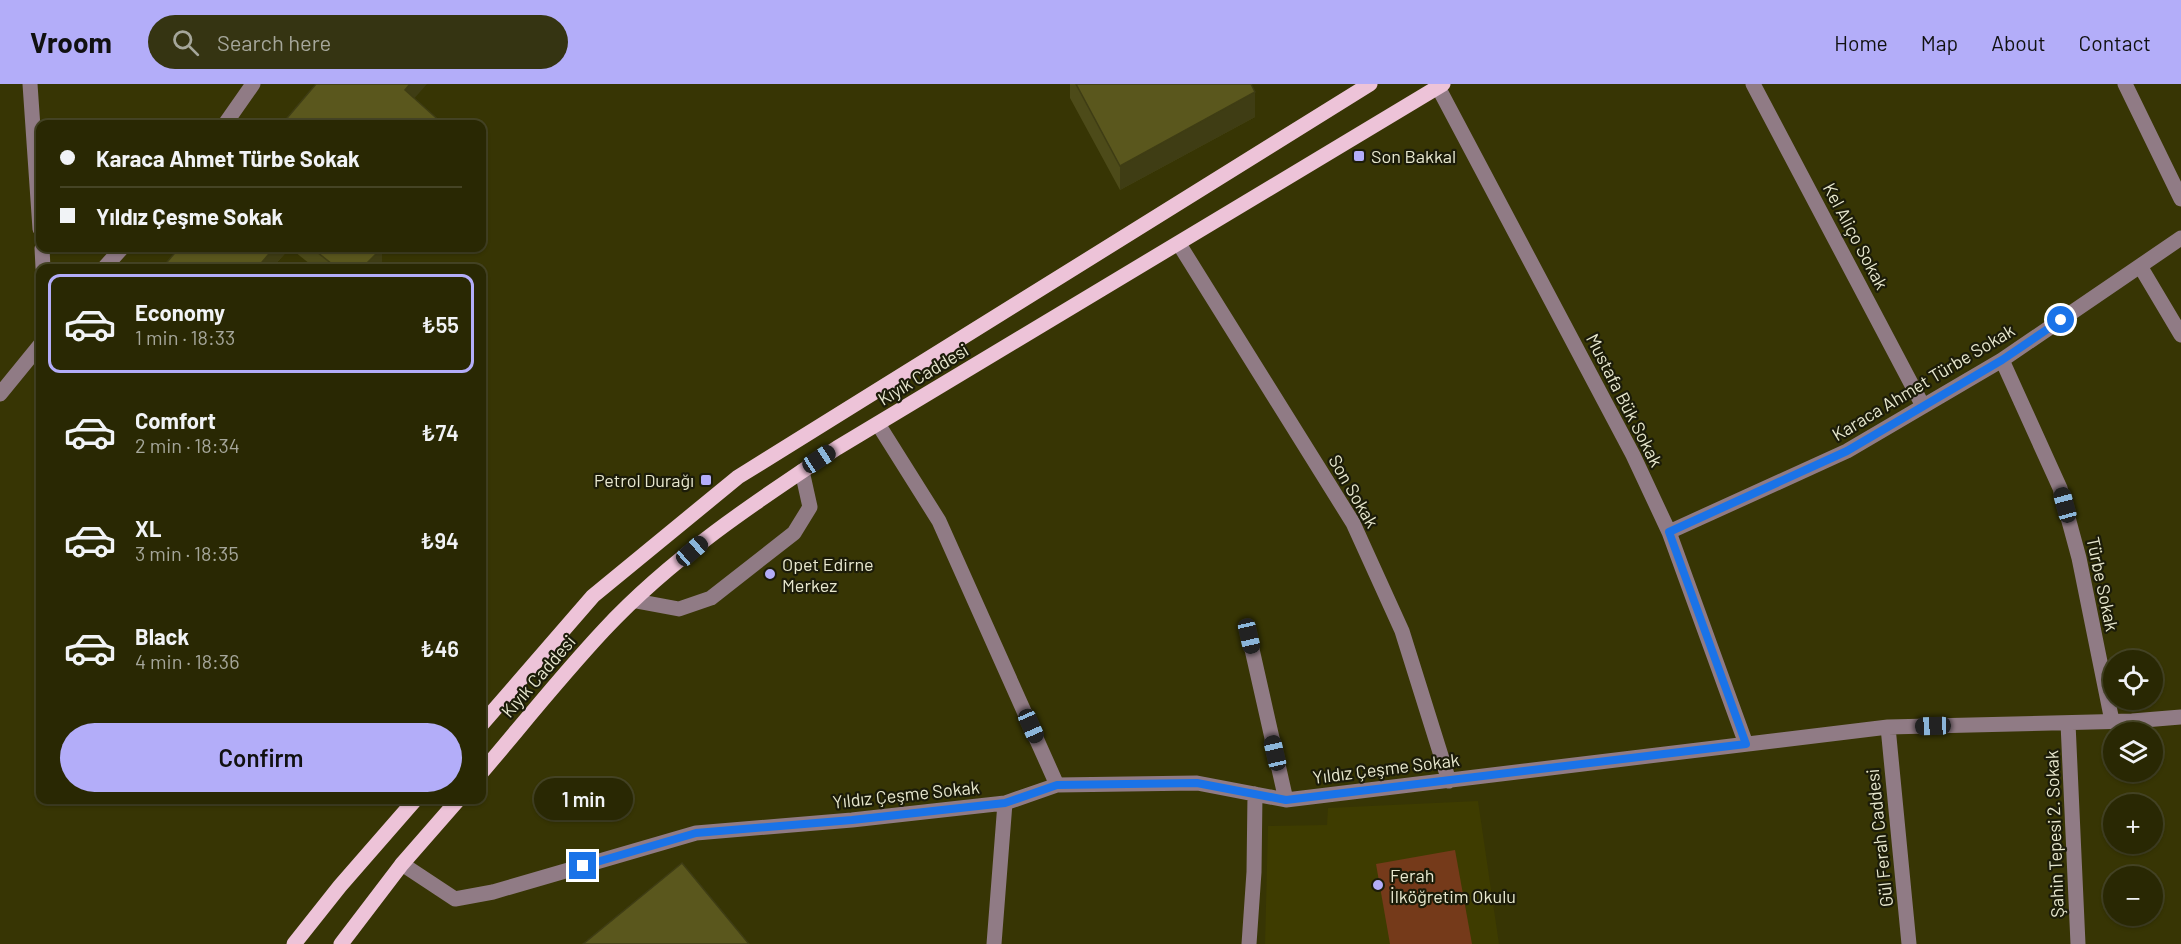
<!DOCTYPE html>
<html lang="en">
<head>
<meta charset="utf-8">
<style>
  :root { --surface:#292803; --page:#353412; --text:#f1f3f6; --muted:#a5a69a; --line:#454425; --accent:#b3adf9 }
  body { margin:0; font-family:Barlow,sans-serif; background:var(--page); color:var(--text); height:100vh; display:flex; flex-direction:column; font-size:22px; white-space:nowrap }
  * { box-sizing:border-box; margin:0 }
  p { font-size:20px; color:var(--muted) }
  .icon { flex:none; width:33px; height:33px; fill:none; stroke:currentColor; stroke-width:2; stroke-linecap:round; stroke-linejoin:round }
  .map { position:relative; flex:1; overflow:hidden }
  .details { position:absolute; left:36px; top:180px; width:450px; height:540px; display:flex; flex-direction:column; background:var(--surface); border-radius:12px; box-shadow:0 2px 4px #0004,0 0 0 2px var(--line) }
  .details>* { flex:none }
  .banner { position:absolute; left:36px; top:36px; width:450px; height:132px; border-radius:12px; box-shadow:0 2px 4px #0004,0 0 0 2px var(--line); display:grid; align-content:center; height:132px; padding:0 24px; background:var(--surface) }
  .controls { position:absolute; left:2103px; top:566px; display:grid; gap:12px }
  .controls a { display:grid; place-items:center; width:60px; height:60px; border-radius:50%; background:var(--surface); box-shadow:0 2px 4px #0004,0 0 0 2px var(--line); font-size:30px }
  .end { position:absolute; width:27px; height:27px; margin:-14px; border:8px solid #1a73e8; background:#fff; box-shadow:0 0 0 3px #fff }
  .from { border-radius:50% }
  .bubble { position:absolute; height:42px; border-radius:21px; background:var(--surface); box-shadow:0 2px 4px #0004,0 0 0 2px var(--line); font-size:20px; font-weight:600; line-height:42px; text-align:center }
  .car { position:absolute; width:18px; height:36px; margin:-18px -9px; border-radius:8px; box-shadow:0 0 4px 2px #0007; background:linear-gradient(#222 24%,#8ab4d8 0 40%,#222 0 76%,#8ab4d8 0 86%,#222 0) }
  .banner b { display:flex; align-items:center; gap:21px; height:57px; font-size:22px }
  .banner b+b { border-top:2px solid var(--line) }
  .banner i { width:15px; height:15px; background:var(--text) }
  ul { padding:10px 0 0; list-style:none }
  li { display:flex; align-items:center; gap:18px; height:99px; margin:0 12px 9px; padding:0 12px; border:3px solid transparent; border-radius:12px }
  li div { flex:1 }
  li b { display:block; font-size:22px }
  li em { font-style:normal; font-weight:600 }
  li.selected { border-color:var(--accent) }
  li>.icon { width:54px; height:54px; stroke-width:1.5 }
  .cta { display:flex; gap:12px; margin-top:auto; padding:12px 24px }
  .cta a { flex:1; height:69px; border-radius:36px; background:var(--accent); color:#111; font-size:24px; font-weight:600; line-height:69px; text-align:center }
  header { display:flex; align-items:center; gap:36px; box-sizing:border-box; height:84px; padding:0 30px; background:var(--accent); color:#111 }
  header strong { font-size:28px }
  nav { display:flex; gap:33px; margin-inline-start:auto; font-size:21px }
  .search { width:420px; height:54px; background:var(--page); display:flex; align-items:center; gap:15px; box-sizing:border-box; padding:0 21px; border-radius:33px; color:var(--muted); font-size:22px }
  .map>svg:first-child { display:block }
  .built { fill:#3e3c00 }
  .pitch { fill:#753a1a }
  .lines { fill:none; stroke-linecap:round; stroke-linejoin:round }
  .minor { stroke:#907b85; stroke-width:15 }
  .major { stroke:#edc3d8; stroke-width:15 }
  .wall { fill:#4d4b19 }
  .shaded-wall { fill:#3f3d14 }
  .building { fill:#5a571d; stroke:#3f3d14; stroke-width:1.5 }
  .route { stroke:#1a73e8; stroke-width:8 }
  .poi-dot { fill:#b3adf9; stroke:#1c1c09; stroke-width:2 }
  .labels { text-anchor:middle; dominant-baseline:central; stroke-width:4.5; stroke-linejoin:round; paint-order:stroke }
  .poi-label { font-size:18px; fill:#e8e8cf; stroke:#1c1c09; text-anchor:start }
  .street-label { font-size:18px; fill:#e8e8cf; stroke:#1c1c09 }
</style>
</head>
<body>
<header>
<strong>Vroom</strong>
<div class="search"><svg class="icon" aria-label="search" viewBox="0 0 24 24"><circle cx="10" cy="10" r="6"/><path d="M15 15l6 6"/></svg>Search here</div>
<nav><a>Home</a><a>Map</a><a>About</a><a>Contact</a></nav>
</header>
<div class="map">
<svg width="2181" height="860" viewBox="0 0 2181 860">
  <rect width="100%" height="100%" fill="#373504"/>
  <path class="built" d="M 1478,717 L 1499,860 L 1265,860 L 1268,742 L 1327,741 L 1328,724 Z"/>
  <path class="pitch" d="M 1455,766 L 1472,860 L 1390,860 L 1376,780 Z"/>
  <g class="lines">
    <path class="minor" d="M 30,0 L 40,145
      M 1753,0 L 1923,322
      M 2125,0 L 2181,115
      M 1438,3 L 1633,371 L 1669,448 L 1746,660
      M 225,40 L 253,0
      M 1179,160 L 1353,439 L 1402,547 L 1449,697
      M 42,164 L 43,184
      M 2140,182 L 2181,251
      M 104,184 L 122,164
      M 2002,276 L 2060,404 L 2079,474 L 2112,637
      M 0,310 L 40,261
      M 878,340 L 939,437 L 1057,701
      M 1669,448 L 1847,367 L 2002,276 L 2181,154
      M 636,517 L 679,525 L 711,514 L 794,449 L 810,423 L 802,387
      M 1249,552 L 1286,716
      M 2068,639 L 2078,860
      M 1888,643 L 1909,860
      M 402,780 L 455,815 L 493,808 L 696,749 L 852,736 L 1005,719 L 1057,701 L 1197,699 L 1286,716 L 1888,643 L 2132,637 L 2181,633
      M 994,860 L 1005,719
      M 1249,860 L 1254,788 L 1255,710"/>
    <path class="major" d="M 482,640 L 593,512 L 738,393 L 1370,0
      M 482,688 C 522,641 561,592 604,546 C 671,474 755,418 837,364 L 1443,0
      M 294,860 L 340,802 L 415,716
      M 341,860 L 402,780 L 458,716"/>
  </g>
  <path class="wall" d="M 1070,0 L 1251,0 L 1255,33 L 1120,106 L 1070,14 Z
    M 179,164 L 382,164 L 382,182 L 380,184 L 315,184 L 290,164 L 272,184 L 162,184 Z"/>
  <path class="shaded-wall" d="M 410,0 L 427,0 L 405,25 L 405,6 Z
    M 1255,8 L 1255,33 L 1120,106 L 1120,82 Z
    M 274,164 L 290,164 L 272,184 L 257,184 Z
    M 382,164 L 382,182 L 380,184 L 362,184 Z"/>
  <path class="building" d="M 316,0 L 410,0 L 405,6 L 443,40 L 380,40 L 377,38 L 375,40 L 282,40 Z
    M 1076,0 L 1251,0 L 1255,8 L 1120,82 Z
    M 179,164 L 274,164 L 257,184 L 162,184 Z
    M 312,164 L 382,164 L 362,184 L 337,184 Z
    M 682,779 L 749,860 L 583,860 Z"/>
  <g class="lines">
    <path class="route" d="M 583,782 L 696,749 L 852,736 L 1005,719 L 1057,701 L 1197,699 L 1286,716 L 1746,660 L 1669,448 L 1847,367 L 2002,276 L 2061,236"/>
  </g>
  <g class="poi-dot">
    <rect x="1353" y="66" width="12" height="12" rx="3"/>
    <rect x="700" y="390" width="12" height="12" rx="3"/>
    <circle cx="770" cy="490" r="6"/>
    <circle cx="1378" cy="801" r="6"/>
  </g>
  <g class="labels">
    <g class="poi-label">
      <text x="1371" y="72">Son Bakkal</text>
      <text x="694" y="396" text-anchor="end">Petrol Durağı</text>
      <text x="782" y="480">Opet Edirne<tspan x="782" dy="21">Merkez</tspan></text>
      <text x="1390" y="791">Ferah<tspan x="1390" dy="21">İlköğretim Okulu</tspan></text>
    </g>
    <g class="street-label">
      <text transform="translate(1856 152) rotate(62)">Kel Aliço Sokak</text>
      <text transform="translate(923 290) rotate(-31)">Kıyık Caddesi</text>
      <text transform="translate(1923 298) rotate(-31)">Karaca Ahmet Türbe Sokak</text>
      <text transform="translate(1625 316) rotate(63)">Mustafa Bük Sokak</text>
      <text transform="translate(1354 407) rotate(60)">Son Sokak</text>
      <text transform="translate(2103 500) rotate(78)">Türbe Sokak</text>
      <text transform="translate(538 592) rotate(-49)">Kıyık Caddesi</text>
      <text transform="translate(1386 684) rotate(-7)">Yıldız Çeşme Sokak</text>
      <text transform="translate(906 710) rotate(-6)">Yıldız Çeşme Sokak</text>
      <text transform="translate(2054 750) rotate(-92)">Şahin Tepesi 2. Sokak</text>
      <text transform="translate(1879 754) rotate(-96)">Gül Ferah Caddesi</text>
    </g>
  </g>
</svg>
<div class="controls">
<a><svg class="icon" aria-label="locate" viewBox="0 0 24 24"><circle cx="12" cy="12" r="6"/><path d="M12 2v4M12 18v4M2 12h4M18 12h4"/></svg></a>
<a><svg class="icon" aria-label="layers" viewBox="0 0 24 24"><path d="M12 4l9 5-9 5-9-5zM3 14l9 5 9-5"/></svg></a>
<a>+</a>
<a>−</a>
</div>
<i class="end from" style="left:2061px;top:236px"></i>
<i class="end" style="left:583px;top:782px"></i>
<div class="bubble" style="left:534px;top:694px;width:99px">1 min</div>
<i class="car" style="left:819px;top:375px;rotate:57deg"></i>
<i class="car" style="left:2065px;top:421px;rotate:345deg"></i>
<i class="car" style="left:692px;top:467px;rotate:49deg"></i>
<i class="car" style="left:1249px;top:552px;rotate:167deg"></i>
<i class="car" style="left:1031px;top:642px;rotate:156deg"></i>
<i class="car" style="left:1933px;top:642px;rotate:268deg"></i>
<i class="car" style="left:1275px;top:669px;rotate:347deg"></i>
<div class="banner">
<b><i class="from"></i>Karaca Ahmet Türbe Sokak</b>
<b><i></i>Yıldız Çeşme Sokak</b>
</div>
<section class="details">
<ul>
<li class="selected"><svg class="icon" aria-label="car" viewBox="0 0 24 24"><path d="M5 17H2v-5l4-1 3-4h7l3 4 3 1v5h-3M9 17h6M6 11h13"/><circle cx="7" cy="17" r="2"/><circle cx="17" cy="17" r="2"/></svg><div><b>Economy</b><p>1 min · 18:33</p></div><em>₺55</em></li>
<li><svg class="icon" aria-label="car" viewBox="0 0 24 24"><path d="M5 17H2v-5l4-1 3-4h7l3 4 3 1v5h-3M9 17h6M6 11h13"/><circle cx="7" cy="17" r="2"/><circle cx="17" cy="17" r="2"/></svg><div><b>Comfort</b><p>2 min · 18:34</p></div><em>₺74</em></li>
<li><svg class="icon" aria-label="car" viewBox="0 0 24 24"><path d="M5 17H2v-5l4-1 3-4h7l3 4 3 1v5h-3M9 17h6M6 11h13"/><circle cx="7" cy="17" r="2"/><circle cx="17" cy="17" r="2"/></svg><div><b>XL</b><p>3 min · 18:35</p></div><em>₺94</em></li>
<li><svg class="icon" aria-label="car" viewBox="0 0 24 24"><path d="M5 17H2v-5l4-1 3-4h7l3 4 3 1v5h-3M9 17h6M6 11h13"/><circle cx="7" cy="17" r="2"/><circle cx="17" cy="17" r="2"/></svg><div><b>Black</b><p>4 min · 18:36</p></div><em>₺46</em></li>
</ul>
<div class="cta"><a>Confirm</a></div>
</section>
</div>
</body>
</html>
